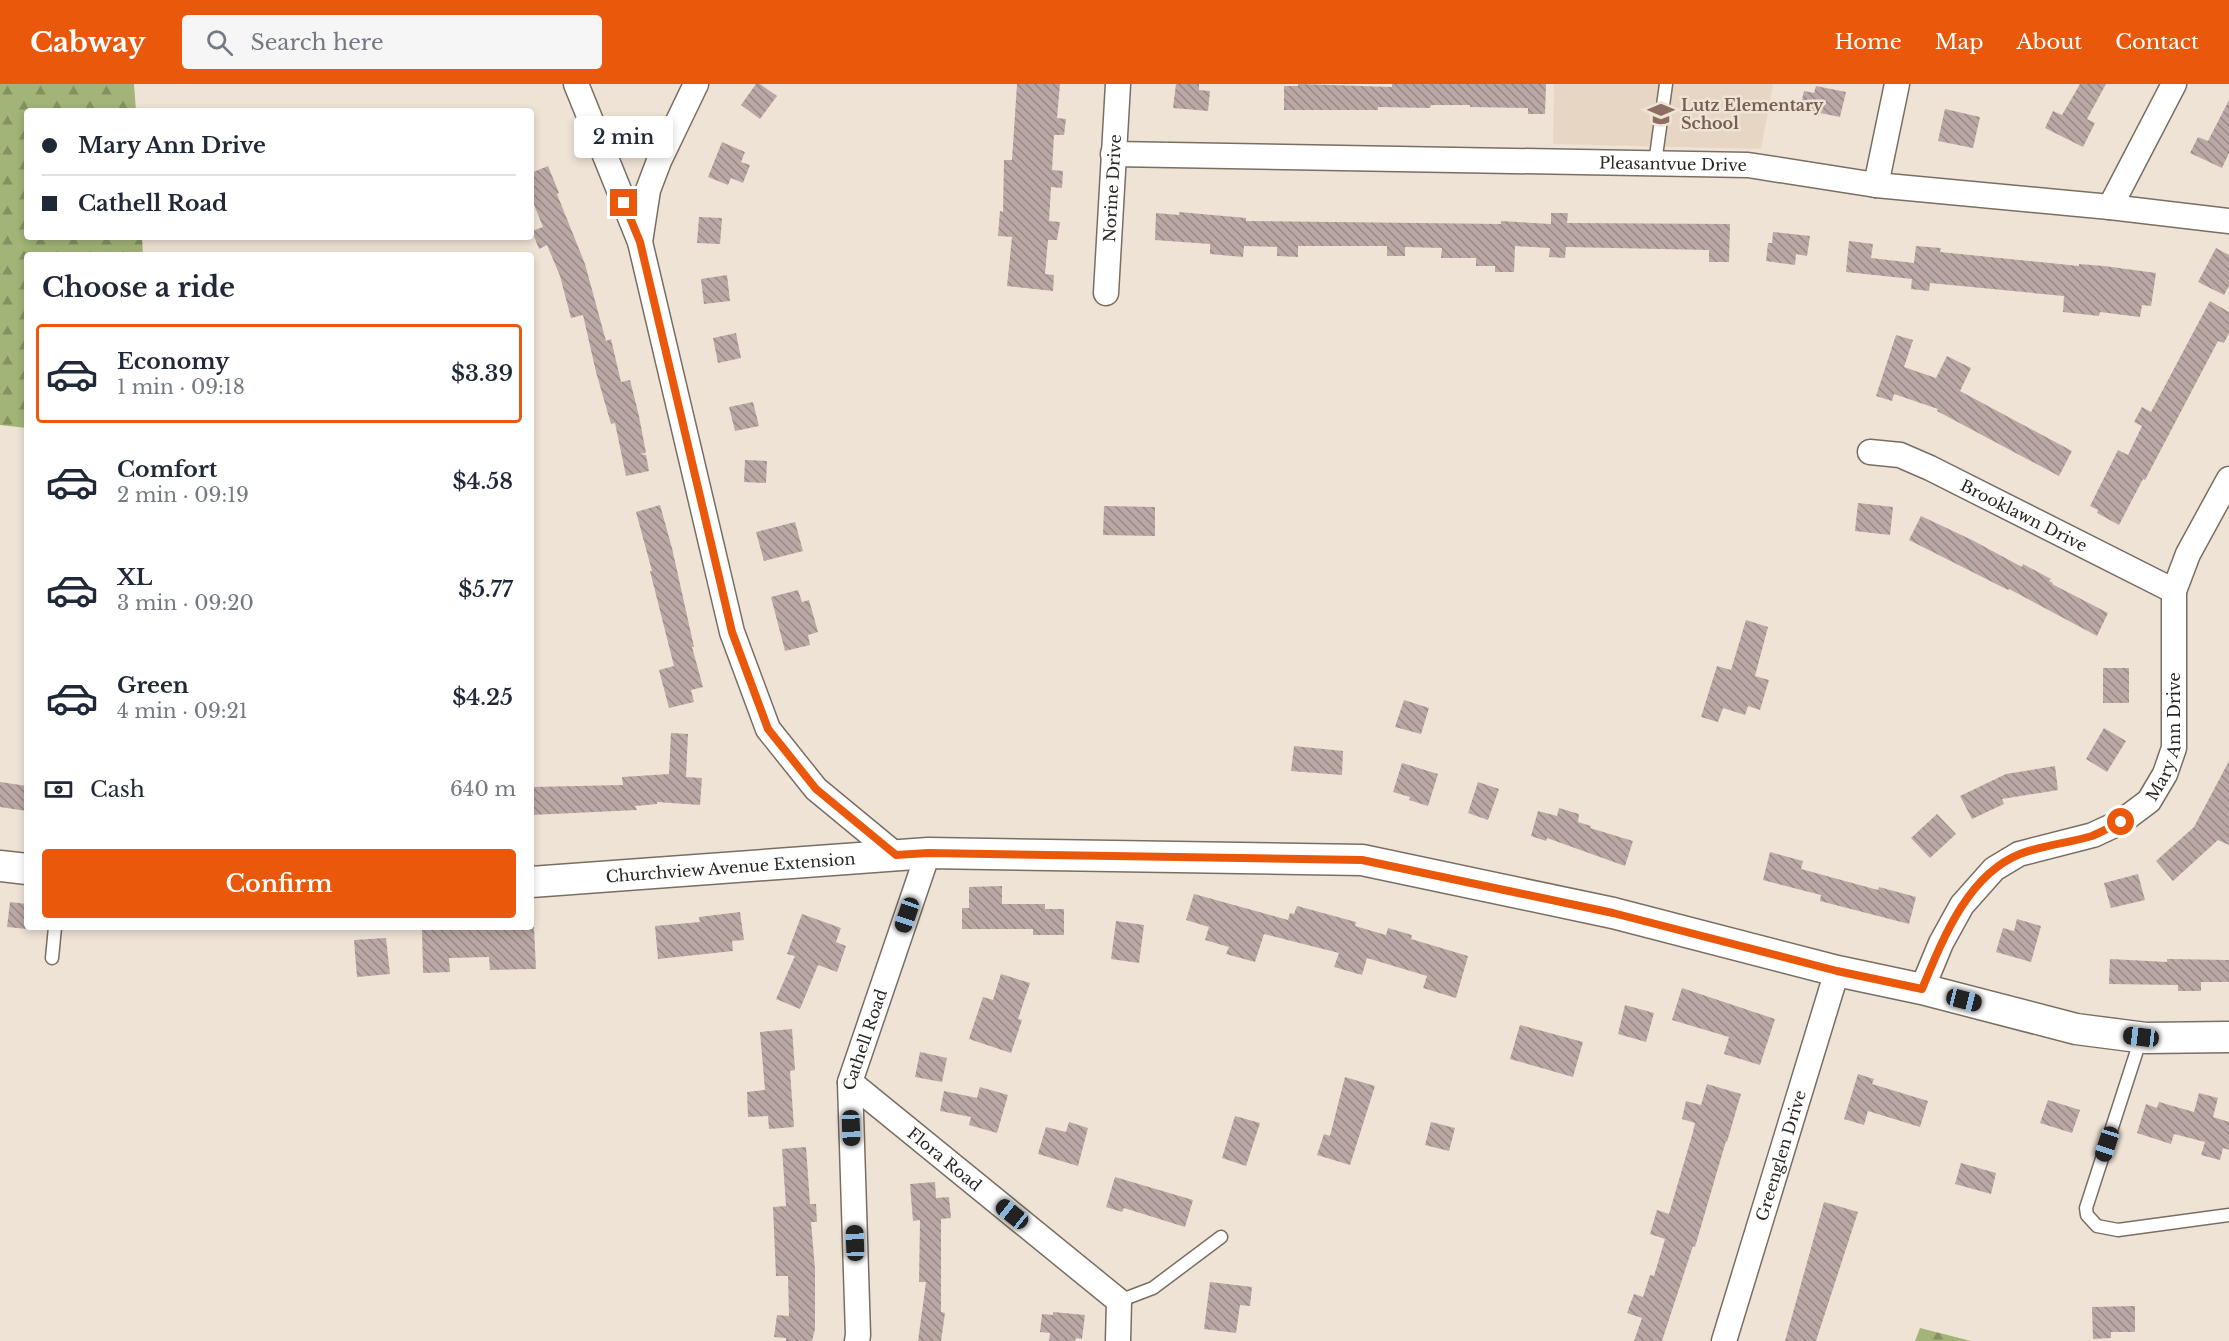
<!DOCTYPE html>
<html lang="en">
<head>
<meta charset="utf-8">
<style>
  :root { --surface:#fff; --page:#f6f6f7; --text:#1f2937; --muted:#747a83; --line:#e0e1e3; --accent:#ea580c }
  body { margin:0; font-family:"Libre Baskerville",serif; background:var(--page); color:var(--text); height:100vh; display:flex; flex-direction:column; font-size:22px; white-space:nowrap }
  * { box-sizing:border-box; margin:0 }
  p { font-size:20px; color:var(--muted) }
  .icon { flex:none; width:33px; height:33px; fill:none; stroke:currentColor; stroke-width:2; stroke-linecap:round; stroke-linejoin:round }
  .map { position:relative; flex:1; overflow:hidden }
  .details { position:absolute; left:24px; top:168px; width:510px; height:678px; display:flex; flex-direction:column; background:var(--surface); border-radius:6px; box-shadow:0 3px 9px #0003 }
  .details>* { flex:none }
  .hud { position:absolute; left:24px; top:24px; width:510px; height:132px; border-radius:6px; box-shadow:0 3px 9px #0003; display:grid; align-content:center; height:132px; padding:0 18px; background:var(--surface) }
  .end { position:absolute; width:27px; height:27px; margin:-14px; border:8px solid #ea580c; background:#fff; box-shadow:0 0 0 3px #fff }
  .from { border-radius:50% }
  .bubble { position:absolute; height:42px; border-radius:6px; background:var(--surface); box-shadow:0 3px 9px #0003; font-size:20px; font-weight:600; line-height:42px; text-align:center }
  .car { position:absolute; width:18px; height:36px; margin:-18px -9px; border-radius:8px; box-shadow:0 0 4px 2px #0007; background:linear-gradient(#222 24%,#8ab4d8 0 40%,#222 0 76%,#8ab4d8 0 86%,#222 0) }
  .hud b { display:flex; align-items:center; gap:21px; height:57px; font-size:22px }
  .hud b+b { border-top:2px solid var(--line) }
  .hud i { width:15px; height:15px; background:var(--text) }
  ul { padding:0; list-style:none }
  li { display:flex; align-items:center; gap:18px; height:99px; margin:0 12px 9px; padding:0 6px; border:3px solid transparent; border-radius:6px }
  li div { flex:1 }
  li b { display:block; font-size:22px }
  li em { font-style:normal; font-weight:600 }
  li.current { border-color:var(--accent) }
  li>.icon { width:54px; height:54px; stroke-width:1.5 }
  h2 { padding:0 18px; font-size:27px; line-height:72px }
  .pay { display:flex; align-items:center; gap:15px; height:66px; padding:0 18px; font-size:22px }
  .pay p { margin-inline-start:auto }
  .button { display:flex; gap:12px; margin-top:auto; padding:12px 18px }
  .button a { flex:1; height:69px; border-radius:6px; background:var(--accent); color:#fff; font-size:24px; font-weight:600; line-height:69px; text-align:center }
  header { display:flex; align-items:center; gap:36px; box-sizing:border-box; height:84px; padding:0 30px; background:var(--accent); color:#fff }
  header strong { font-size:28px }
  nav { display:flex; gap:33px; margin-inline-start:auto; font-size:21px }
  .search { width:420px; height:54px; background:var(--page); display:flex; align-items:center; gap:15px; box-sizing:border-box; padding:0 21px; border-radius:6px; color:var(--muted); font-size:22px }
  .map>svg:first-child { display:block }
  .built { fill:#e7d6c3 }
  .forest { fill:url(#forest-firs) }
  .building { fill:url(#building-back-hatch) }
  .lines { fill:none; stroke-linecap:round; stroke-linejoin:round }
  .service-casing { stroke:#796e62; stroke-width:15 }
  .minor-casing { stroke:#796e62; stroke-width:27 }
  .tertiary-casing { stroke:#796e62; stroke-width:33 }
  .service { stroke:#fff; stroke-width:12 }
  .minor { stroke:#fff; stroke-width:24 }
  .tertiary { stroke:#fff; stroke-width:30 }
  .route { stroke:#ea580c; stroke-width:8 }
  .labels { text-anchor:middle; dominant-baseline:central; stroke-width:5; stroke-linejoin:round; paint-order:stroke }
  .education-label { font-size:16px; font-weight:bold; fill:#785e54; stroke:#efe3d6; text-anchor:start }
  .street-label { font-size:16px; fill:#2b2722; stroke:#efe3d6 }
</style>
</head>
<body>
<header>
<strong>Cabway</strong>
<div class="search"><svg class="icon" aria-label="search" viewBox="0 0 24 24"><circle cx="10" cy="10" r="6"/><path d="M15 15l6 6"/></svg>Search here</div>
<nav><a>Home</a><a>Map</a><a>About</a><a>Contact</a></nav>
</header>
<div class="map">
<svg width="2229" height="1257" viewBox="0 0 2229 1257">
  <defs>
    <pattern id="forest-firs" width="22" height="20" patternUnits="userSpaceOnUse" patternTransform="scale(1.5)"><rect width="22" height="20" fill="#a2b477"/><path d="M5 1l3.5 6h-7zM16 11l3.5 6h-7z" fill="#849261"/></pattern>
    <pattern id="building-back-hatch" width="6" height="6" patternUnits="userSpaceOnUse" patternTransform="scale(1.5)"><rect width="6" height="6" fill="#bba8a5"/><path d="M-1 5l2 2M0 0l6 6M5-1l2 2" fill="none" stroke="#988986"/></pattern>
  </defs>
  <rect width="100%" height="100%" fill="#efe3d6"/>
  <path class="built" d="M 1554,0 L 1773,0 L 1761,65 L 1553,60 Z"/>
  <path class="forest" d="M 0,0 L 134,0 L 136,27 L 27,27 L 27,153 L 142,153 L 143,171 L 27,171 L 27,344 L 0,341 Z
    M 1920,1244 L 1971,1257 L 1915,1257 Z"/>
  <path class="building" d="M 756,0 L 760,0 L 777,12 L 760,35 L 741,21 Z
    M 1017,0 L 1060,0 L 1057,34 L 1066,35 L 1064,51 L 1054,51 L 1052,86 L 1063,87 L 1062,104 L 1051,103 L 1049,137 L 1060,138 L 1057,156 L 1048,156 L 1045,190 L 1054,191 L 1053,207 L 1007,202 L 1012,153 L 998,152 L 1000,127 L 1003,128 L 1004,76 L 1012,76 Z
    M 1176,0 L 1199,0 L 1199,6 L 1210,7 L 1208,27 L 1173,24 Z
    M 1298,0 L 1392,3 L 1392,0 L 1546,0 L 1545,30 L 1528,30 L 1528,24 L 1470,23 L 1470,21 L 1431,21 L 1430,24 L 1378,23 L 1378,26 L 1284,26 L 1284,2 L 1298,2 Z
    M 2080,0 L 2106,0 L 2087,35 L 2095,39 L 2083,63 L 2045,44 L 2053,27 L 2062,31 Z
    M 1816,2 L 1846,8 L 1840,33 L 1800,25 L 1804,7 L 1814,9 Z
    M 2229,16 L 2229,69 L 2222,84 L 2190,69 L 2198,53 L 2208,57 Z
    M 1945,25 L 1980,33 L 1973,64 L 1938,57 Z
    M 722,58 L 745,68 L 741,78 L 750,81 L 743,99 L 731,94 L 728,101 L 708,93 Z
    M 548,82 L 559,109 L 557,110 L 585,180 L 606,257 L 611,255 L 621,298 L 630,296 L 639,332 L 646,369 L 639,370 L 646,371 L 649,387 L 626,392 L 615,339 L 611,340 L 596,288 L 583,231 L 571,234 L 560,192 L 547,161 L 539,165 L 532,147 L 543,143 L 531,113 L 531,89 Z
    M 1179,128 L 1246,134 L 1246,137 L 1501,140 L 1501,137 L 1551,140 L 1551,129 L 1568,129 L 1567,139 L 1730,140 L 1729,178 L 1709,178 L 1709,166 L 1566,163 L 1565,174 L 1549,173 L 1550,164 L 1515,162 L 1514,188 L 1495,188 L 1495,182 L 1476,182 L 1476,174 L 1441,174 L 1442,164 L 1405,163 L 1405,172 L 1387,172 L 1387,162 L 1298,162 L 1298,173 L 1277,172 L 1277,163 L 1244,162 L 1243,173 L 1210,170 L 1210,160 L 1155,156 L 1156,129 L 1179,131 Z
    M 699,133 L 722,134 L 720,160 L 697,159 Z
    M 1773,148 L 1810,152 L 1807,172 L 1796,170 L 1795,181 L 1766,177 L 1768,159 L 1772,159 Z
    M 1849,157 L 1873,160 L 1871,174 L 1914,179 L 1916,162 L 1941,164 L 1940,168 L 2079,182 L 2079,180 L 2104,182 L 2156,189 L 2151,222 L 2142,221 L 2140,233 L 2100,228 L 2099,232 L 2063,228 L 2064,212 L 1930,199 L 1929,207 L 1911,205 L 1912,195 L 1846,188 Z
    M 2216,164 L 2229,171 L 2229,202 L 2224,211 L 2198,198 Z
    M 727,191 L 730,217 L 704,220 L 701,195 Z
    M 2210,217 L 2229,228 L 2229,249 L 2224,259 L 2218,257 L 2145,396 L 2143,395 L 2119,441 L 2097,429 L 2098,426 L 2090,422 L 2118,366 L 2128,371 L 2142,342 L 2134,338 L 2142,323 L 2151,328 Z
    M 736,249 L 741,274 L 718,279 L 713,254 Z
    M 1896,251 L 1913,256 L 1904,283 L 1936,294 L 1947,272 L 1971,284 L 1960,307 L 2072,367 L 2059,392 L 1937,327 L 1938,325 L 1894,310 L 1892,317 L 1876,312 Z
    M 753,318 L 759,342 L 735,347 L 729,323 Z
    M 745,376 L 767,377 L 766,399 L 744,398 Z
    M 1858,419 L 1893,423 L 1890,451 L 1855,447 Z
    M 660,421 L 672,464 L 694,563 L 692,563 L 703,603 L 691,606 L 694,618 L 669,624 L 659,586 L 674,582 L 650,487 L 652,487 L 636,428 Z
    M 1104,422 L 1155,423 L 1155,452 L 1103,451 Z
    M 1921,432 L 1972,456 L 2022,483 L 2023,480 L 2051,495 L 2049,497 L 2053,499 L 2052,500 L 2108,529 L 2097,552 L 2009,505 L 2008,506 L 1909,456 Z
    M 795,438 L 803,467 L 764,477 L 756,448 Z
    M 798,506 L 802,518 L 809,516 L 818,548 L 808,551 L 810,561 L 785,567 L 771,513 Z
    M 1746,536 L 1768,543 L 1755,592 L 1769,596 L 1760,626 L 1748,622 L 1745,631 L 1723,624 L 1718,638 L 1701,633 L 1717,582 L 1731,586 Z
    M 2103,584 L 2129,584 L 2129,619 L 2103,619 Z
    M 1404,616 L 1429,624 L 1421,650 L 1395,643 Z
    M 2104,644 L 2126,657 L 2107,688 L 2086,675 Z
    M 671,649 L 688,650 L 686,693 L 702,694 L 700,721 L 657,718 L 657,720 L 635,722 L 637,726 L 531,731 L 531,703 L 623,701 L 622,693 L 669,690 Z
    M 1294,662 L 1343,667 L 1342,691 L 1291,687 Z
    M 2229,677 L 2229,761 L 2218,756 L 2173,797 L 2156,777 L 2194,743 Z
    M 1402,679 L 1438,690 L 1428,722 L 1409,716 L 1410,713 L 1393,708 Z
    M 2055,682 L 2058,706 L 2002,715 L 2004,720 L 1972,735 L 1960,712 L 2006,690 Z
    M 0,698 L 27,702 L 27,727 L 0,723 Z
    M 1478,698 L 1499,705 L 1488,736 L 1468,729 Z
    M 1559,724 L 1579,730 L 1578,738 L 1591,742 L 1590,744 L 1633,757 L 1625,782 L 1547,754 L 1546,757 L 1531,752 L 1538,727 L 1557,732 Z
    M 1937,730 L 1956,750 L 1930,774 L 1911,754 Z
    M 1770,768 L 1803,777 L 1801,785 L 1878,806 L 1879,803 L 1916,813 L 1909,840 L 1820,817 L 1821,811 L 1763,796 Z
    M 2138,790 L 2145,816 L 2111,824 L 2104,799 Z
    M 1002,802 L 1002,820 L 1045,820 L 1045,825 L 1064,825 L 1064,851 L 1033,851 L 1033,845 L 962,845 L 962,824 L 969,824 L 969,803 Z
    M 1194,810 L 1288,836 L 1290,829 L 1294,830 L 1297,822 L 1356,838 L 1355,842 L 1386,851 L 1388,844 L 1412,851 L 1411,855 L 1468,872 L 1456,914 L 1423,904 L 1427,892 L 1367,874 L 1362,891 L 1334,883 L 1339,869 L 1264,850 L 1255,878 L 1226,870 L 1229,863 L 1205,856 L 1209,843 L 1186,836 Z
    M 10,818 L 27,820 L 27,845 L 7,843 Z
    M 740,828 L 744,856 L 732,857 L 733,867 L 658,875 L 655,842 L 700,838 L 699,833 Z
    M 802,830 L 841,844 L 836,858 L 846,862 L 837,888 L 818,881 L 800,925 L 776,915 L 795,872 L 787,870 Z
    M 2017,835 L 2041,842 L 2031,878 L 1996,868 L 2003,844 L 2014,847 Z
    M 1116,837 L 1144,841 L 1139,879 L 1111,875 Z
    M 534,843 L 536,885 L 490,886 L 489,873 L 449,874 L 450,888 L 423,889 L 422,844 Z
    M 386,854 L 390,890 L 357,893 L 354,856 Z
    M 2110,875 L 2167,878 L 2167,875 L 2229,876 L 2229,898 L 2201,898 L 2201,907 L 2178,907 L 2178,901 L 2109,900 Z
    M 1001,890 L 1030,899 L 1018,935 L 1022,936 L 1011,969 L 969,955 L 983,913 L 993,916 Z
    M 1682,904 L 1775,935 L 1760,981 L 1724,970 L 1729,953 L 1672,936 Z
    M 1625,921 L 1654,929 L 1646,958 L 1618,950 Z
    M 1520,941 L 1583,958 L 1573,993 L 1510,975 Z
    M 792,945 L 795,986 L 790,987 L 794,1043 L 769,1045 L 768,1032 L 748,1033 L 747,1008 L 765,1006 L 760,948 Z
    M 920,968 L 947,974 L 942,998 L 915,993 Z
    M 1858,990 L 1874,995 L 1872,1000 L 1928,1017 L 1920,1043 L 1868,1027 L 1864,1041 L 1844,1035 Z
    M 1345,993 L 1375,1002 L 1350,1081 L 1317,1071 L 1324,1050 L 1330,1052 Z
    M 1707,1000 L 1741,1010 L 1727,1058 L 1726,1057 L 1695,1163 L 1693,1162 L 1662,1257 L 1634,1257 L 1642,1234 L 1627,1229 L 1634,1210 L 1643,1213 L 1650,1191 L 1654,1192 L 1665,1155 L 1650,1150 L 1657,1126 L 1669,1130 L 1693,1048 L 1695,1039 L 1682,1035 L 1686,1017 L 1701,1021 Z
    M 980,1003 L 1008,1011 L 997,1049 L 969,1041 L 971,1033 L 940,1027 L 944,1007 L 977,1014 Z
    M 2199,1009 L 2218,1014 L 2213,1033 L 2229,1038 L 2229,1066 L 2223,1064 L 2220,1076 L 2201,1071 L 2205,1058 L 2174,1050 L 2171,1060 L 2137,1049 L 2146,1020 L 2157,1024 L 2159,1018 L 2194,1028 Z
    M 2048,1016 L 2080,1026 L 2072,1049 L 2040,1039 Z
    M 1235,1032 L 1260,1039 L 1246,1082 L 1222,1074 Z
    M 1069,1038 L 1088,1044 L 1078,1082 L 1038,1070 L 1046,1043 L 1066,1048 Z
    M 1431,1038 L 1455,1044 L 1449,1067 L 1425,1061 Z
    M 806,1063 L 810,1120 L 816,1120 L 817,1138 L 811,1138 L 815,1185 L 815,1245 L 812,1257 L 786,1257 L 786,1254 L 774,1253 L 777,1231 L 789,1232 L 788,1192 L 776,1192 L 773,1123 L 786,1122 L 782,1065 Z
    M 1961,1079 L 1996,1089 L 1991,1110 L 1955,1100 Z
    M 1115,1093 L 1193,1116 L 1185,1143 L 1124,1124 L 1122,1128 L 1106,1123 Z
    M 935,1098 L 936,1114 L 949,1113 L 951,1134 L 941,1135 L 941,1228 L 945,1229 L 941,1257 L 918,1257 L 926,1198 L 919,1198 L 920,1136 L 913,1137 L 910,1100 Z
    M 1824,1118 L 1858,1128 L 1816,1257 L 1785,1257 Z
    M 1210,1198 L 1252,1203 L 1250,1222 L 1240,1221 L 1236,1249 L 1204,1245 Z
    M 2135,1222 L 2135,1248 L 2111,1248 L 2111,1254 L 2093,1255 L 2092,1223 Z
    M 1053,1228 L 1085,1231 L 1082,1255 L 1076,1254 L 1075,1257 L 1049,1257 L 1050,1249 L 1040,1248 L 1042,1230 L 1053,1231 Z"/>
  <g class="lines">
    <g class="service-casing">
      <path id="service" d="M 1655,79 L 1666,0
        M 52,874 L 55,843
        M 2141,954 L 2086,1124 L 2087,1131 L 2097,1142 L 2118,1146 L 2229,1131
        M 1119,1217 L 1153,1204 L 1221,1153"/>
    </g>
    <g class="minor-casing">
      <g id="minor">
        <path d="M 576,0 L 640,158 L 732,548 L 768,645 L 816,705 L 896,771"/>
        <path id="s1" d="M 1113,70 L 1748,81 L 1876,101 L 2110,123 L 2229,137"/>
        <path d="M 1876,101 L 1897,0"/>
        <path d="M 2110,123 L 2174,0"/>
        <path d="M 640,158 L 648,106 L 659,77 L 696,0"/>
        <path id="s2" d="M 1106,209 L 1118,0"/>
        <path id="s3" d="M 1870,368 L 1900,371 L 1930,384 L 2174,507"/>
        <path id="s4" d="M 1922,905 L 1941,859 L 1962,821 L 1994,785 L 2019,770 L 2093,751 L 2121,738 L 2149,717 L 2165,690 L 2174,664 L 2174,507 L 2188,470 L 2229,395"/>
        <path id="s5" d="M 850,998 L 1119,1217 L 1118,1257"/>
        <path id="s6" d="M 857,1257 L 858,1251 L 850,998 L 928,769"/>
        <path id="s7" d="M 1724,1257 L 1837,887"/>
      </g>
    </g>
    <g class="tertiary-casing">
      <g id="tertiary">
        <path d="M 0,782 L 27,785"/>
        <path id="s8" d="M 531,798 L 928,769 L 1362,776 L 1613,829 L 1837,887 L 1922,905 L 2076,945 L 2146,954 L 2229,953"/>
      </g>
    </g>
    <use href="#service" class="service"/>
    <use href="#minor" class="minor"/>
    <use href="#tertiary" class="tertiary"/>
  </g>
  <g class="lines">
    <path class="route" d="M 624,119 L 640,158 L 732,548 L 768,645 L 816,705 L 896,771 L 928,769 L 1362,776 L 1613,829 L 1837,887 L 1922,905 C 1942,857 1967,791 2020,770 C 2043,761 2069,759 2092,752 C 2102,748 2112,742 2121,738"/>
  </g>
  <defs>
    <g id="school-bare" transform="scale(2.07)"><path d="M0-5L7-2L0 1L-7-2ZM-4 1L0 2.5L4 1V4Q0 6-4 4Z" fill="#8d6e63" stroke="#efe3d6" stroke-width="2.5" paint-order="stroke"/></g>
  </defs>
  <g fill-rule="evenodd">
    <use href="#school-bare" x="1661" y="30"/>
  </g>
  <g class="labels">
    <g class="education-label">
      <text x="1681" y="21">Lutz Elementary<tspan x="1681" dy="18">School</tspan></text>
    </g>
    <g class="street-label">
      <text stroke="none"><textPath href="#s1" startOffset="560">Pleasantvue Drive</textPath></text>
      <text stroke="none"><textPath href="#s2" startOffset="105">Norine Drive</textPath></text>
      <text stroke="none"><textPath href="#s3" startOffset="168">Brooklawn Drive</textPath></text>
      <text stroke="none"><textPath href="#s4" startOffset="381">Mary Ann Drive</textPath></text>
      <text stroke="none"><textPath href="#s8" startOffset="200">Churchview Avenue Extension</textPath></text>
      <text stroke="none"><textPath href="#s6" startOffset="304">Cathell Road</textPath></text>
      <text stroke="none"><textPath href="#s7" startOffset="194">Greenglen Drive</textPath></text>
      <text stroke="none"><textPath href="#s5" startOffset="122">Flora Road</textPath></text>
    </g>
  </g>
</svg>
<i class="end from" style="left:2121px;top:738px"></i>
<i class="end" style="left:624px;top:119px"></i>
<div class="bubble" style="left:574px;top:32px;width:99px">2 min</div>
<i class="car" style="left:907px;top:831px;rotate:199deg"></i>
<i class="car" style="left:1964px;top:916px;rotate:104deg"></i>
<i class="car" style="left:2141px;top:953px;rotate:277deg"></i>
<i class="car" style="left:851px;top:1044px;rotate:178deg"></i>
<i class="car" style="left:2107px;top:1060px;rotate:198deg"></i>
<i class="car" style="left:1012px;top:1130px;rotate:309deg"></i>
<i class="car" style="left:855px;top:1159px;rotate:358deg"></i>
<div class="hud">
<b><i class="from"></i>Mary Ann Drive</b>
<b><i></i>Cathell Road</b>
</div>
<section class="details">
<h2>Choose a ride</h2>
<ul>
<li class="current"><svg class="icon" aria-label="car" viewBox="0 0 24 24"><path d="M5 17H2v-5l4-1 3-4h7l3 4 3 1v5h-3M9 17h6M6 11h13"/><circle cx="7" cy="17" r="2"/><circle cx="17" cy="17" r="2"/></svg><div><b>Economy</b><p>1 min · 09:18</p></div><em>$3.39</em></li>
<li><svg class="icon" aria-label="car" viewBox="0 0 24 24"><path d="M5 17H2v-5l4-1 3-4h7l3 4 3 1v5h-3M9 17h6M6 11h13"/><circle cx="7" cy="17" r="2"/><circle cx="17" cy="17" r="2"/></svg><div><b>Comfort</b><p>2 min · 09:19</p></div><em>$4.58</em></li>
<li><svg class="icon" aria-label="car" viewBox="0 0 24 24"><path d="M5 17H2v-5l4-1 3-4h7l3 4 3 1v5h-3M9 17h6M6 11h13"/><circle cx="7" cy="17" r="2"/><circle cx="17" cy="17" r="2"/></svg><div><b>XL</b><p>3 min · 09:20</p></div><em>$5.77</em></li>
<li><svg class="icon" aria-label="car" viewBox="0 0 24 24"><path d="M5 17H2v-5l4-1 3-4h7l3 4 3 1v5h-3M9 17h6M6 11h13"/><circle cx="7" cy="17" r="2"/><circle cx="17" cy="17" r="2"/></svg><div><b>Green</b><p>4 min · 09:21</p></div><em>$4.25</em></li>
</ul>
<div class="pay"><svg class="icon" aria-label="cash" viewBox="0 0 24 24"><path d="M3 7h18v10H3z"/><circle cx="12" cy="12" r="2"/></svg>Cash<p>640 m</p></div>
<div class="button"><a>Confirm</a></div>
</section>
</div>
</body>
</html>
